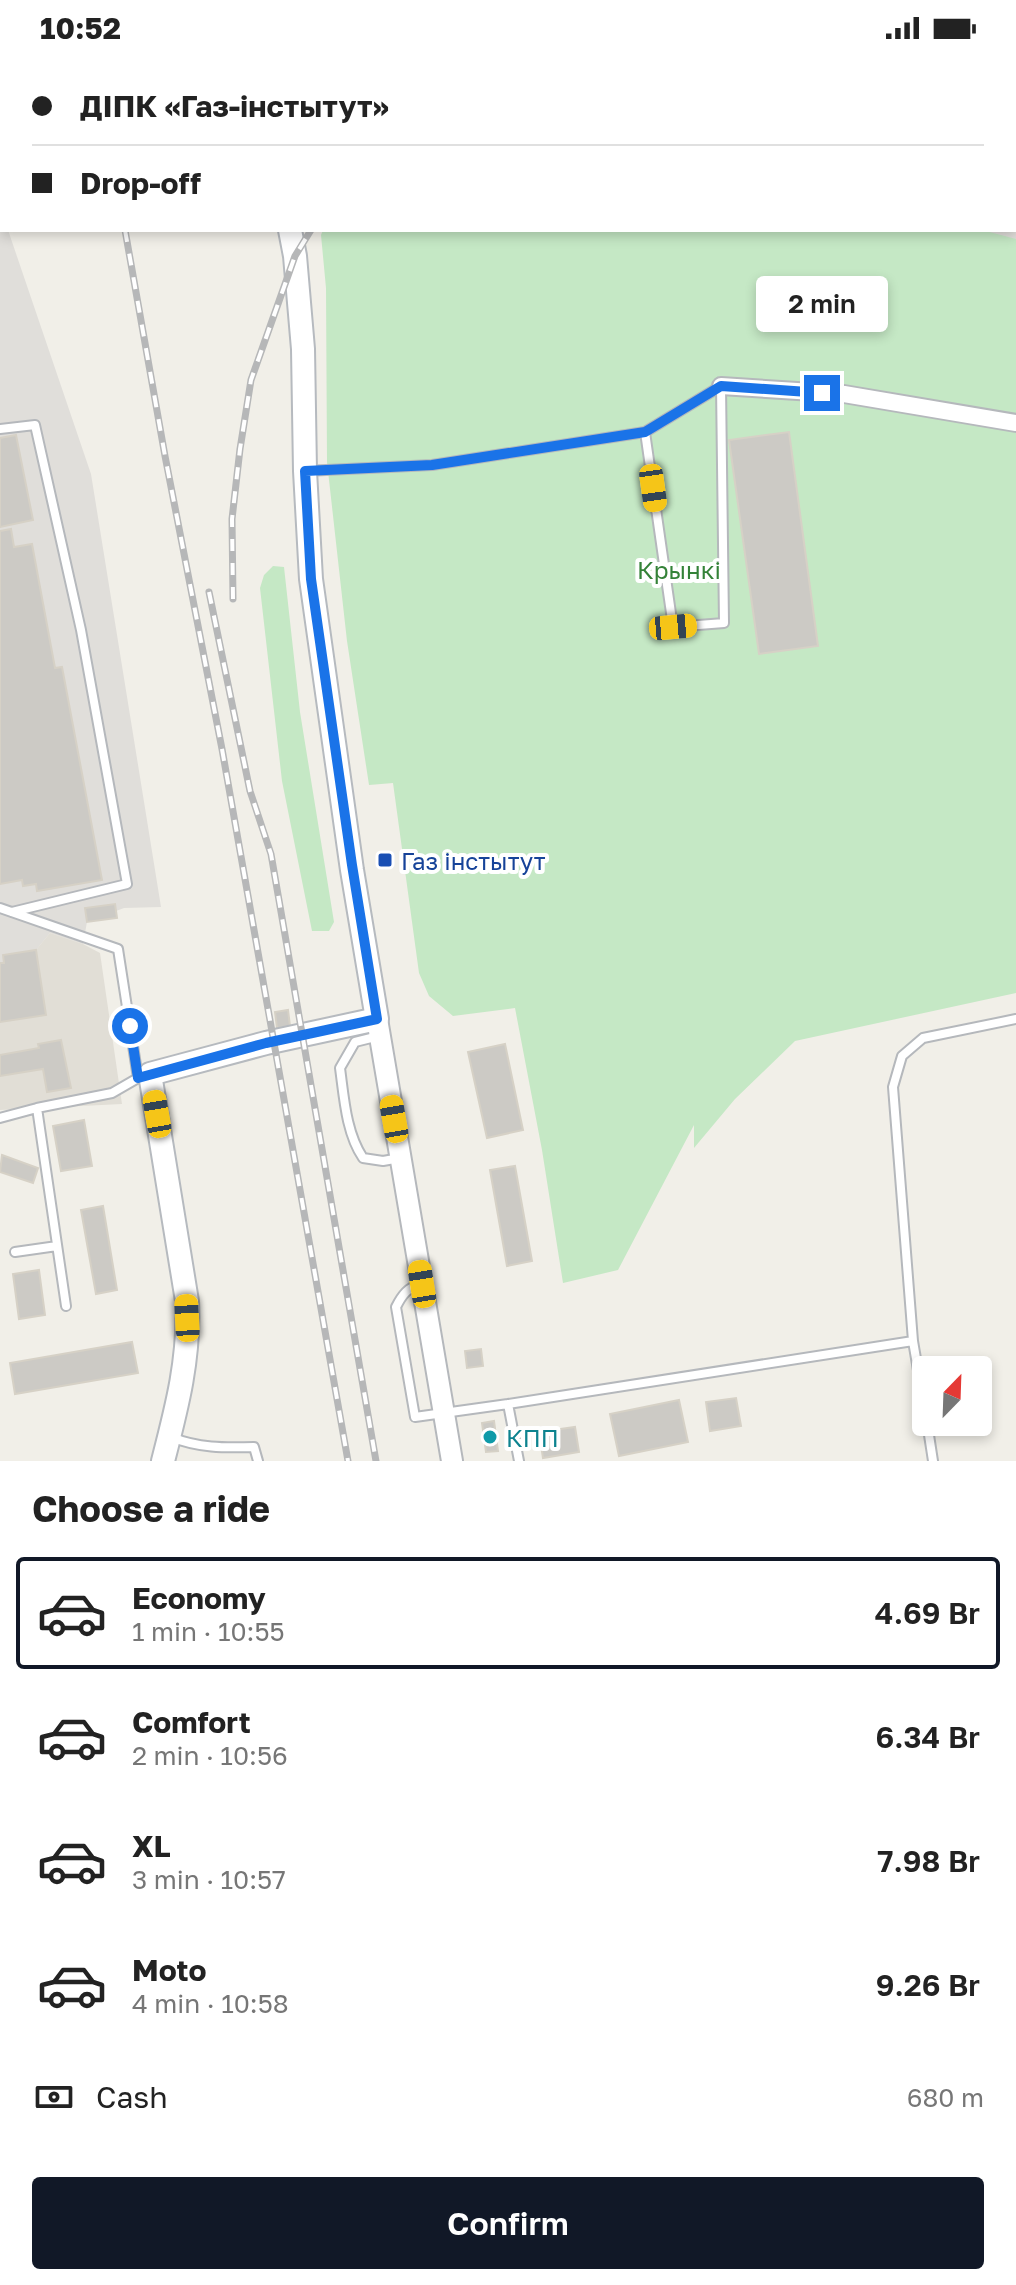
<!DOCTYPE html>
<html lang="en">
<head>
<meta charset="utf-8">
<style>
  :root { --surface:#fff; --page:#f2f2f2; --text:#222; --muted:#767676; --line:#e0e0e0; --accent:#111827 }
  body { margin:0; font-family:"Golos Text",sans-serif; background:var(--page); color:var(--text); height:100vh; display:flex; flex-direction:column; font-size:30px; white-space:nowrap }
  * { box-sizing:border-box; margin:0 }
  p { font-size:26px; color:var(--muted) }
  .icon { flex:none; width:44px; height:44px; fill:none; stroke:currentColor; stroke-width:2; stroke-linecap:round; stroke-linejoin:round }
  .map { position:relative; height:1405px; overflow:hidden }
  .sheet { display:flex; flex-direction:column; background:var(--surface); flex:1 }
  .sheet>* { flex:none }
  .banner { position:absolute; left:0px; top:0px; width:1016px; height:176px; box-shadow:0 4px 12px #0003; display:grid; align-content:center; height:176px; padding:0 32px; background:var(--surface) }
  .needle { width:52px; rotate:23deg }
  .controls { position:absolute; left:912px; top:1300px; display:grid; gap:16px }
  .controls a { display:grid; place-items:center; width:80px; height:80px; border-radius:8px; background:var(--surface); box-shadow:0 4px 12px #0003; font-size:40px }
  .end { position:absolute; width:36px; height:36px; margin:-18px; border:10px solid #1a73e8; background:#fff; box-shadow:0 0 0 4px #fff }
  .from { border-radius:50% }
  .bubble { position:absolute; height:56px; border-radius:8px; background:var(--surface); box-shadow:0 4px 12px #0003; font-size:26px; font-weight:600; line-height:56px; text-align:center }
  .car { position:absolute; width:24px; height:48px; margin:-24px -12px; border-radius:10px; box-shadow:0 0 6px 2px #0007; background:linear-gradient(#f5c518 24%,#345 0 40%,#f5c518 0 76%,#345 0 86%,#f5c518 0) }
  .banner b { display:flex; align-items:center; gap:28px; height:76px; font-size:30px }
  .banner b+b { border-top:2px solid var(--line) }
  .banner i { width:20px; height:20px; background:var(--text) }
  ul { padding:0; list-style:none }
  li { display:flex; align-items:center; gap:24px; height:112px; margin:0 16px 12px; padding:0 16px; border:4px solid transparent; border-radius:8px }
  li div { flex:1 }
  li b { display:block; font-size:30px }
  li em { font-style:normal; font-weight:600 }
  li.current { border-color:var(--accent) }
  li>.icon { width:72px; height:72px; stroke-width:1.5 }
  h2 { padding:0 32px; font-size:36px; line-height:96px }
  .pay { display:flex; align-items:center; gap:20px; height:88px; padding:0 32px; font-size:30px }
  .pay p { margin-inline-start:auto }
  .cta { display:flex; gap:16px; margin-top:auto; padding:16px 32px }
  .cta a { flex:1; height:92px; border-radius:8px; background:var(--accent); color:#fff; font-size:32px; font-weight:600; line-height:92px; text-align:center }
  .status { display:flex; justify-content:space-between; align-items:center; height:56px; padding:0 40px; background:var(--surface); direction:ltr }
  .status svg { height:22px; fill:currentColor }
  .map>svg:first-child { display:block }
  .industrial { fill:#e0deda }
  .education { fill:#e1ded6 }
  .green { fill:#c5e8c5 }
  .building { fill:#cccac5; stroke:#d6d1c6; stroke-width:2 }
  .lines { fill:none; stroke-linecap:round; stroke-linejoin:round }
  .service-casing { stroke:#b5b8bc; stroke-width:12 }
  .minor-casing { stroke:#b5b8bc; stroke-width:20 }
  .tertiary-casing { stroke:#b5b8bc; stroke-width:24 }
  .secondary-casing { stroke:#b6babf; stroke-width:26 }
  .service { stroke:#fff; stroke-width:8 }
  .minor { stroke:#fff; stroke-width:16 }
  .tertiary { stroke:#fff; stroke-width:20 }
  .secondary { stroke:#fff; stroke-width:22 }
  .rail-casing { stroke:#b6b7b8; stroke-width:7 }
  .rail { stroke:#fff; stroke-width:4; stroke-dasharray:12; stroke-linecap:butt }
  .route { stroke:#1a73e8; stroke-width:10 }
  .transit-dot { fill:#1a4fb4; stroke:#fff; stroke-width:3 }
  .culture-dot { fill:#0f9aa8; stroke:#fff; stroke-width:3 }
  .labels { text-anchor:middle; dominant-baseline:central; stroke-width:8; stroke-linejoin:round; paint-order:stroke }
  .park-label { font-size:24px; fill:#348238; stroke:#fff }
  .transit-label { font-size:24px; fill:#164399; stroke:#fff; text-anchor:start }
  .culture-label { font-size:24px; fill:#0d838f; stroke:#fff; text-anchor:start }
</style>
</head>
<body>
<div class="status"><b>10:52</b><svg viewBox="0 0 49 12"><path d="M0 12V9h3v3zM5 12V6h3v6zM10 12V3h3v9zM15 12V0h3v12zM26 1h20v11H26zM47 4h2v5h-2z"/></svg></div>
<div class="map">
<svg width="1016" height="1405" viewBox="0 0 1016 1405">
  <rect width="100%" height="100%" fill="#f1efe8"/>
  <path class="industrial" d="M 483,0 L 1016,0 L 1016,186 L 970,174 L 1014,174 L 1014,2 L 482,2 Z
    M 0,150 L 2,174 L 8,174 L 91,418 L 161,851 L 124,852 L 87,866 L 83,888 L 50,877 L 36,894 L 0,908 Z"/>
  <path class="education" d="M 50,877 L 83,888 L 100,897 L 122,1048 L 0,1054 L 0,908 L 36,894 Z"/>
  <path class="green" d="M 323,174 L 982,174 L 1016,183 L 1016,937 L 795,985 L 735,1043 L 694,1092 L 694,1069 L 618,1214 L 563,1227 L 542,1094 L 515,952 L 453,960 L 429,940 L 419,917 L 393,727 L 369,729 L 347,585 L 327,406 L 326,232 L 321,179 Z
    M 273,510 L 284,511 L 300,656 L 334,866 L 329,875 L 312,875 L 282,725 L 260,532 L 264,519 Z"/>
  <path class="building" d="M 789,376 L 818,590 L 759,598 L 729,384 Z
    M 16,379 L 33,464 L 0,471 L 0,382 Z
    M 11,473 L 14,491 L 32,488 L 55,612 L 62,611 L 102,824 L 37,835 L 36,828 L 23,830 L 22,824 L 0,828 L 0,475 Z
    M 115,848 L 117,862 L 87,866 L 85,852 Z
    M 36,894 L 46,959 L 0,966 L 0,907 L 4,907 L 3,899 Z
    M 288,954 L 290,970 L 277,972 L 275,956 Z
    M 61,984 L 71,1032 L 47,1036 L 43,1013 L 0,1020 L 0,999 L 39,992 L 38,988 Z
    M 505,988 L 523,1074 L 487,1082 L 468,996 Z
    M 84,1064 L 92,1110 L 61,1115 L 53,1070 Z
    M 2,1099 L 38,1112 L 33,1127 L 0,1116 Z
    M 515,1110 L 532,1205 L 507,1210 L 490,1114 Z
    M 103,1150 L 117,1234 L 96,1238 L 81,1154 Z
    M 39,1214 L 45,1259 L 19,1263 L 13,1218 Z
    M 132,1286 L 138,1317 L 15,1338 L 10,1307 Z
    M 481,1293 L 483,1310 L 467,1312 L 465,1295 Z
    M 736,1342 L 741,1370 L 710,1375 L 706,1346 Z
    M 679,1344 L 688,1386 L 619,1400 L 610,1358 Z
    M 494,1365 L 498,1395 L 486,1396 L 482,1367 Z
    M 575,1371 L 579,1396 L 543,1402 L 539,1376 Z"/>
  <g class="lines">
    <g class="service-casing">
      <path id="service" d="M 3,0 L 4,2
        M 350,0 L 350,2
        M 0,373 L 35,369 L 81,574 L 127,828 L 12,856
        M 305,415 L 432,409 L 645,376 L 721,330 L 724,567 L 673,571 L 645,376
        M 0,852 L 118,893 L 138,1022 L 149,1018
        M 379,980 L 355,986 L 340,1012 C 344,1041 346,1077 363,1102 L 383,1105 L 400,1102
        M 37,1052 L 66,1250
        M 0,1062 L 37,1052 L 112,1037 L 138,1022
        M 15,1196 L 57,1190
        M 421,1228 C 408,1231 402,1239 396,1251 L 415,1361 L 508,1348 L 519,1405
        M 913,1285 L 926,1361
        M 508,1348 L 913,1285 L 893,1031 L 902,1000 L 923,982 L 1016,963
        M 927,1366 L 933,1405
        M 171,1381 C 198,1392 224,1392 254,1391 L 258,1405"/>
    </g>
    <g class="minor-casing">
      <path id="minor" d="M 721,330 L 844,338 L 1016,367"/>
    </g>
    <g class="tertiary-casing">
      <path id="tertiary" d="M 377,963 L 452,1405"/>
    </g>
    <g class="secondary-casing">
      <path id="secondary" d="M 254,0 L 255,2
        M 163,1405 C 177,1351 190,1301 187,1245 L 150,1018 L 266,987 L 377,963 L 352,814 L 311,523 L 305,415 L 303,293 L 295,200 L 290,174"/>
    </g>
    <use href="#service" class="service"/>
    <use href="#minor" class="minor"/>
    <use href="#tertiary" class="tertiary"/>
    <use href="#secondary" class="secondary"/>
    <g class="rail-casing">
      <path id="rail" d="M 92,0 L 92,2
        M 500,2 L 502,0
        M 125,174 L 165,400 L 222,693 L 348,1405
        M 209,536 L 250,735 L 271,798 L 376,1405
        M 233,543 L 232,463 L 240,393 L 251,324 L 295,200 L 311,174"/>
    </g>
    <use href="#rail" class="rail"/>
  </g>
  <g class="lines">
    <path class="route" d="M 130,970 L 138,1022 L 266,987 L 377,963 L 352,809 L 311,523 L 305,415 L 432,409 L 645,376 L 721,330 L 822,337"/>
  </g>
  <rect class="transit-dot" x="377" y="796" width="16" height="16" rx="4"/>
  <circle class="culture-dot" cx="490" cy="1381" r="8"/>
  <g class="labels">
    <g class="park-label">
      <text x="679" y="513">Крынкі</text>
    </g>
    <g class="transit-label">
      <text x="401" y="804">Газ інстытут</text>
    </g>
    <g class="culture-label">
      <text x="506" y="1381">КПП</text>
    </g>
  </g>
</svg>
<div class="controls">
<a><svg class="needle" viewBox="-14 -14 28 28"><path d="M0-13l5 13h-10z" fill="#e53935"/><path d="M0 13l5-13h-10z" fill="#767676"/></svg></a>
</div>
<i class="end from" style="left:130px;top:970px"></i>
<i class="end" style="left:822px;top:337px"></i>
<div class="bubble" style="left:756px;top:220px;width:132px">2 min</div>
<i class="car" style="left:653px;top:432px;rotate:172deg"></i>
<i class="car" style="left:673px;top:571px;rotate:85deg"></i>
<i class="car" style="left:157px;top:1058px;rotate:350deg"></i>
<i class="car" style="left:394px;top:1063px;rotate:350deg"></i>
<i class="car" style="left:422px;top:1228px;rotate:351deg"></i>
<i class="car" style="left:187px;top:1262px;rotate:357deg"></i>
<div class="banner">
<b><i class="from"></i>ДІПК «Газ-інстытут»</b>
<b><i></i>Drop-off</b>
</div>
</div>
<section class="sheet">
<h2>Choose a ride</h2>
<ul>
<li class="current"><svg class="icon" aria-label="car" viewBox="0 0 24 24"><path d="M5 17H2v-5l4-1 3-4h7l3 4 3 1v5h-3M9 17h6M6 11h13"/><circle cx="7" cy="17" r="2"/><circle cx="17" cy="17" r="2"/></svg><div><b>Economy</b><p>1 min · 10:55</p></div><em>4.69 Br</em></li>
<li><svg class="icon" aria-label="car" viewBox="0 0 24 24"><path d="M5 17H2v-5l4-1 3-4h7l3 4 3 1v5h-3M9 17h6M6 11h13"/><circle cx="7" cy="17" r="2"/><circle cx="17" cy="17" r="2"/></svg><div><b>Comfort</b><p>2 min · 10:56</p></div><em>6.34 Br</em></li>
<li><svg class="icon" aria-label="car" viewBox="0 0 24 24"><path d="M5 17H2v-5l4-1 3-4h7l3 4 3 1v5h-3M9 17h6M6 11h13"/><circle cx="7" cy="17" r="2"/><circle cx="17" cy="17" r="2"/></svg><div><b>XL</b><p>3 min · 10:57</p></div><em>7.98 Br</em></li>
<li><svg class="icon" aria-label="car" viewBox="0 0 24 24"><path d="M5 17H2v-5l4-1 3-4h7l3 4 3 1v5h-3M9 17h6M6 11h13"/><circle cx="7" cy="17" r="2"/><circle cx="17" cy="17" r="2"/></svg><div><b>Moto</b><p>4 min · 10:58</p></div><em>9.26 Br</em></li>
</ul>
<div class="pay"><svg class="icon" aria-label="cash" viewBox="0 0 24 24"><path d="M3 7h18v10H3z"/><circle cx="12" cy="12" r="2"/></svg>Cash<p>680 m</p></div>
<div class="cta"><a>Confirm</a></div>
</section>
</body>
</html>
